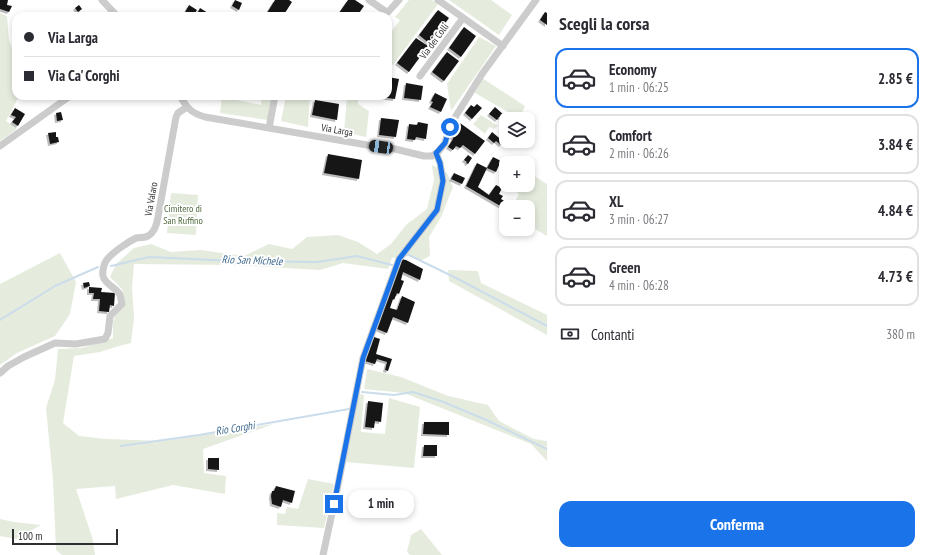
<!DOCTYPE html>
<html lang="it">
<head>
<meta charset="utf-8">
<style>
  :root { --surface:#fff; --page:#f2f2f3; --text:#2b2b33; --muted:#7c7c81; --line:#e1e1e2; --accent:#1a73e8 }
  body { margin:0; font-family:"PT Sans Narrow",sans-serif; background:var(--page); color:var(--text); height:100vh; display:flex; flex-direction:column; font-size:15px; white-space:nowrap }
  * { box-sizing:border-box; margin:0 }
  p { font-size:13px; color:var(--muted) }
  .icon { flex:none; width:22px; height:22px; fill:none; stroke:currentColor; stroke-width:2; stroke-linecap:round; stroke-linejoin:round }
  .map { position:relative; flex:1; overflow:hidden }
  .side { display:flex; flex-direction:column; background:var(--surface); width:380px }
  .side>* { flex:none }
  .banner { position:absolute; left:12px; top:12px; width:380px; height:88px; border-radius:12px; box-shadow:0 2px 6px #0003; display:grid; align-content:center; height:88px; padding:0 12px; background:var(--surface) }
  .tools { position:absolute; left:499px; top:112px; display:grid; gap:8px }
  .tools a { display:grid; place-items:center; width:36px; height:36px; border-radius:8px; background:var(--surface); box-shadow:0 2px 6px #0003; font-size:20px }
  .scale { position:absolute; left:12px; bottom:10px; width:106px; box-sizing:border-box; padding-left:4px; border:2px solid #2f2f2f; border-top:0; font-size:11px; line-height:14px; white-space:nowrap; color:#2f2f2f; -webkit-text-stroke:3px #fff; paint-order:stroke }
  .end { position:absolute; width:18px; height:18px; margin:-9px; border:5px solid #1a73e8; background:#fff; box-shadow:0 0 0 2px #fff }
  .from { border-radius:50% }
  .bubble { position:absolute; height:28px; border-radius:12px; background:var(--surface); box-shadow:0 2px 6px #0003; font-size:13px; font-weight:700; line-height:28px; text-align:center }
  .car { position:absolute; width:12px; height:24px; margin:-12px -6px; border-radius:5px; box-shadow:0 0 3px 1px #0007; background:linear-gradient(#222 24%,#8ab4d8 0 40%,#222 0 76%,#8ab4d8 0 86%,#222 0) }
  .banner b { display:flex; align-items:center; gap:14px; height:38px; font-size:15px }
  .banner b+b { border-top:1px solid var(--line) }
  .banner i { width:10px; height:10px; background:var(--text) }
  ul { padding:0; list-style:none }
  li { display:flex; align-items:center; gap:12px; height:60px; margin:0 8px 6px; padding:0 4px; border:2px solid var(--line); border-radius:12px }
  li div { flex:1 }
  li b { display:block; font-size:15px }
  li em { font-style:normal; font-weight:700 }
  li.current { border-color:var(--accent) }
  li>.icon { width:36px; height:36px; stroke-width:1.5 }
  h2 { padding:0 12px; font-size:18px; line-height:48px }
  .pay { display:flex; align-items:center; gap:10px; height:44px; padding:0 12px; font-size:15px }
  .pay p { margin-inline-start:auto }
  .button { display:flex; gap:8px; margin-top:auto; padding:8px 12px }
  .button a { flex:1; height:46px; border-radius:12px; background:var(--accent); color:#fff; font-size:16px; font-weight:700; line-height:46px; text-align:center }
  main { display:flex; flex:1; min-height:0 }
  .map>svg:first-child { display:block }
  .green { fill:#e5ecde }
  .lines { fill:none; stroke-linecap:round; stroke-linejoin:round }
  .stream { stroke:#cbdceb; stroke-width:2 }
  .building { fill:#161616; filter:url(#shadow) }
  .minor { stroke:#ccc; stroke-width:7 }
  .route { stroke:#1a73e8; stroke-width:5 }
  .labels { text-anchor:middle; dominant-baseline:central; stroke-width:4; stroke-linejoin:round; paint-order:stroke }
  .street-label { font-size:10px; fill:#2f2f2f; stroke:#fff }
  .park-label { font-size:10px; fill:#4f6a3e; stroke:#fff }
  .water-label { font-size:11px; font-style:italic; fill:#406b8f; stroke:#fff }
</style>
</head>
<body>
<main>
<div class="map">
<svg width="547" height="555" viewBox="0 0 547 555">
  <defs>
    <filter id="shadow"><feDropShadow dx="-2" dy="2" stdDeviation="0" flood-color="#0004"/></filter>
  </defs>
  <rect width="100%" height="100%" fill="#fff"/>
  <path class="green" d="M 409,0 L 432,0 L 438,4 L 393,65 L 388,64 L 388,56 L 390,52 L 388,49 L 388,36 L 400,20 L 395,17 Z
    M 449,0 L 491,0 L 512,15 L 499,35 Z
    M 0,13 L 7,16 L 9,40 L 16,59 L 16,96 L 19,96 L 6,121 L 17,129 L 0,141 Z
    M 479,37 L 496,46 L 451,111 L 447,84 Z
    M 482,78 L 525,106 L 519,118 L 475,93 Z
    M 222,96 L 232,96 L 231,99 L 261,105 L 262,96 L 271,96 L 268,120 L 220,113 Z
    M 286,96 L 310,96 L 308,127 L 281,121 Z
    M 347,96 L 358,96 L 358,104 L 369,111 L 366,137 L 344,132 Z
    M 481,115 L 498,126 L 494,129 L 489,127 L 485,134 L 473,124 Z
    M 432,165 L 447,173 L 453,187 L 441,217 L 429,237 L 430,256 L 420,261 L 409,256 L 392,258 L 388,269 L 343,263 L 320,270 L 232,265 L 134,264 L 132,287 L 134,318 L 131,343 L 119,346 L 100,352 L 74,356 L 63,423 L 79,436 L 106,439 L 163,441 L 274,424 L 203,449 L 204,473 L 226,476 L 225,494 L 173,485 L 116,499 L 115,486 L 76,489 L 93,540 L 95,555 L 62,555 L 56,550 L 53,480 L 46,408 L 55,380 L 58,349 L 82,348 L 113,338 C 113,320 111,318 125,305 L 122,289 L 110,277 L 116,264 L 134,248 L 151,244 L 171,252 L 200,250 L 244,256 L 269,244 L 292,249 L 307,237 L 338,235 L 358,242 L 377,254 L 391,244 L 406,225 L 427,209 L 434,180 Z
    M 528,172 L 547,184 L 547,236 L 528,225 L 528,207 L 512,207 L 519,194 L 510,185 L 528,185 Z
    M 171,193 L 198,195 L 196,235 L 167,233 Z
    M 60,253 L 76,282 L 70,314 L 55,336 L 17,353 L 0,365 L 0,284 Z
    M 448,270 L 478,271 L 481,283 L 547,315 L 547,335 L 449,281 Z
    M 367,369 L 401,377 L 448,396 L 488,405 L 499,421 L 534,439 L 547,441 L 547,461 L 531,444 L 404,393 L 364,389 Z
    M 359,394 L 364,395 L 361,432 L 385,434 L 389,398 L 420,407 L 414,468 L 346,462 Z
    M 308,479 L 334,484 L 324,528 L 277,525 L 277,513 L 285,514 L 287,507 L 298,509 Z
    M 0,519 L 14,522 L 41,525 L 16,539 L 0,536 Z
    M 421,529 L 442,555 L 410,555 L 407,552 L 411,535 Z"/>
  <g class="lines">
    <path class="stream" d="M 406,255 L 407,254 L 458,279 L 547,326
      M 111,266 L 149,257 L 234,261 L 317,262 L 357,256 L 392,265
      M 0,320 L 55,286 L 98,267
      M 362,392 L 394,395 L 413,392 L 441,401 L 484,419 L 547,449
      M 121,446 L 199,435 L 349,409"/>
  </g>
  <path class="building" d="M 0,0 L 8,0 L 7,5 L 12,6 L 9,12 L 0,9 Z
    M 235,0 L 242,3 L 239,10 L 232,6 Z
    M 275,0 L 289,0 L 292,2 L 283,16 L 265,16 Z
    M 348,0 L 355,0 L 364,6 L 357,16 L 343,16 L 339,13 Z
    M 79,5 L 82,9 L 78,12 L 75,8 Z
    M 189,5 L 197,10 L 195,13 L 197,14 L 200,8 L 208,13 L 206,16 L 183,16 Z
    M 438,10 L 449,18 L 430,44 L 419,35 Z
    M 545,12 L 547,13 L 547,25 L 540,20 Z
    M 464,27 L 476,36 L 461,57 L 449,48 Z
    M 416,38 L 428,46 L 409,72 L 397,63 Z
    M 447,52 L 459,61 L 444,81 L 432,72 Z
    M 388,77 L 399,79 L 395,99 L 380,97 L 380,96 L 388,96 Z
    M 406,83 L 423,86 L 421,100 L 404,98 Z
    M 435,93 L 447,99 L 441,112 L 430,107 L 433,102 L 431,101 Z
    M 315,100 L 339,104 L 337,120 L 312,115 Z
    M 477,104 L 482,108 L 472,119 L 465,113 L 471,105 L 474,107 Z
    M 495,107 L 505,116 L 502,119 L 499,117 L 497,120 L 489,114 Z
    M 15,108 L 25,114 L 18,126 L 12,122 L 16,117 L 11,115 Z
    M 61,112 L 63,120 L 57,121 L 56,113 Z
    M 381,118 L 399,120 L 396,137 L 379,135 Z
    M 418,122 L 428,124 L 426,139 L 416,137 L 415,140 L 407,139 L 409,124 L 417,125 Z
    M 460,123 L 485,141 L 475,154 L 463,145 L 460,148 L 456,146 L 453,150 L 448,147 L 453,139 L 452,136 Z
    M 56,132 L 56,137 L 58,137 L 59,142 L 50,144 L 48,133 Z
    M 492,132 L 504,142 L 501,145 L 496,141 L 494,143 L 488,138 Z
    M 328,154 L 362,160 L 359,179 L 324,173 Z
    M 468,155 L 472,158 L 468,164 L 466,163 L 467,162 L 464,160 Z
    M 493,157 L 501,161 L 496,172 L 487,168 Z
    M 477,163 L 487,168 L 478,187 L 489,195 L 496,185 L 502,188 L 499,194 L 503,196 L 501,199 L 506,202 L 502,207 L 466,186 Z
    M 454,173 L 465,178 L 462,184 L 451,179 Z
    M 401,259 L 406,260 L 423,269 L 420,280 L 403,272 L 401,280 L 404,281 L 399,294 L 397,293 L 394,300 L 393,299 L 390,308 L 397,310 L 402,296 L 415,302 L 408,323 L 393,317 L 387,333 L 377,329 Z
    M 89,282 L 90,286 L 84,288 L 83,283 Z
    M 89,287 L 102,288 L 101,292 L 115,293 L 114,306 L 110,305 L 109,312 L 99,311 L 100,299 L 93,299 L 94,293 L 89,293 Z
    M 374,337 L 380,339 L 376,354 L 392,359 L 388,371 L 385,370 L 387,362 L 377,359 L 375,364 L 365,361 Z
    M 368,401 L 383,403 L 381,422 L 375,421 L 374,428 L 365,427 Z
    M 424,422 L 449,422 L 449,435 L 423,434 Z
    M 424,445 L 437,445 L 437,456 L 423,456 Z
    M 208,458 L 219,458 L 219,470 L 208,469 Z
    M 276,486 L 295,491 L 292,503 L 283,500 L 281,507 L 272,504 L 271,496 L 272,491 L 274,491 Z"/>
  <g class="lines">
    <path class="minor" d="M 102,0 L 117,16
      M 369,0 L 385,11 L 388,12 L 399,0
      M 438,0 L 503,46
      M 420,76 L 463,18
      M 180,96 C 187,108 191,113 205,117 L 367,145 L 395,149 L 424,156 L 432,156 L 438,152 L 445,143 L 449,127 L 482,74 L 536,0
      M 269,128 L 275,96
      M 0,146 L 70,96
      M 0,373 L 8,366 L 24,357 L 55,343 L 76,344 L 105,339 L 108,333 L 110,316 L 122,304 C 121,301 121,297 120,295 C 116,287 105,285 103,276 C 102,272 104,264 106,261 C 111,253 128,242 136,238 C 140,237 145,238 148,236 C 155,232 157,224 158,217 L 176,117 L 178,113 L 187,107
      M 323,555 L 337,490 L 363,358 L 399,259 L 437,210 L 443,181 L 440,163 L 436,153"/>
  </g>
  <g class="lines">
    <path class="route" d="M 334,504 L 363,358 L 399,259 L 437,210 L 443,181 L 440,163 L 436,153 L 445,143 L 450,127"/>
  </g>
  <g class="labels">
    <g class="street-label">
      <text transform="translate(434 41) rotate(-54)">Via dei Colli</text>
      <text transform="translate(337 130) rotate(10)">Via Larga</text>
      <text transform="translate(151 199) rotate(-80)">Via Valaro</text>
    </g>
    <g class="park-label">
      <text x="183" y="208">Cimitero di<tspan x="183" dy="12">San Ruffino</tspan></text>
    </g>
    <g class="water-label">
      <text transform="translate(252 260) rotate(2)">Rio San Michele</text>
      <text transform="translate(235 428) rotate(-9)">Rio Corghi</text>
    </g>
  </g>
</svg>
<div class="tools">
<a><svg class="icon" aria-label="layers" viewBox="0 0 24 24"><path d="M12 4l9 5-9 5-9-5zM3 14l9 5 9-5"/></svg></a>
<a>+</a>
<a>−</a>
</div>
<div class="scale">100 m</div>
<i class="end from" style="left:450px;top:127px"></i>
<i class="end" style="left:334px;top:504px"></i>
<div class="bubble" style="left:348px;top:490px;width:66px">1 min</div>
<i class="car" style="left:381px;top:147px;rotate:278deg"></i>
<div class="banner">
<b><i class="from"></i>Via Larga</b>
<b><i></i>Via Ca' Corghi</b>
</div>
</div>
<section class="side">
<h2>Scegli la corsa</h2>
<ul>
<li class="current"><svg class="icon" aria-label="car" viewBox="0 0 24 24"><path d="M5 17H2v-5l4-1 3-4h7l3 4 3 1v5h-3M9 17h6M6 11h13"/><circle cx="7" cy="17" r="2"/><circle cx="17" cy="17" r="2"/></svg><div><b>Economy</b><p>1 min · 06:25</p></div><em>2.85 €</em></li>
<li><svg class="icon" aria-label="car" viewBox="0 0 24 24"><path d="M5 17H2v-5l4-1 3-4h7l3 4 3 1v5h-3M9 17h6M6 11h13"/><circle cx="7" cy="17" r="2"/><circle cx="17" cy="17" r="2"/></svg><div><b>Comfort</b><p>2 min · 06:26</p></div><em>3.84 €</em></li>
<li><svg class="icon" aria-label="car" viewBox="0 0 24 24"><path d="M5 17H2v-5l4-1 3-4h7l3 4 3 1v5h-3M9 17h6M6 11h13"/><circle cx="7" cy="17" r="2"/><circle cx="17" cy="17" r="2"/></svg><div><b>XL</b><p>3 min · 06:27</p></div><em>4.84 €</em></li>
<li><svg class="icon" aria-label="car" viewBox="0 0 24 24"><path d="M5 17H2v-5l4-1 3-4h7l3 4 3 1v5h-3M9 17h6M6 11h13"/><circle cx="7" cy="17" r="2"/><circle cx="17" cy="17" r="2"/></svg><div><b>Green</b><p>4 min · 06:28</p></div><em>4.73 €</em></li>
</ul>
<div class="pay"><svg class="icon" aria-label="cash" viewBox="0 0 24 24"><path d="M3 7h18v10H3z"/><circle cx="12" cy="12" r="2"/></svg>Contanti<p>380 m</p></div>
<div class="button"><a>Conferma</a></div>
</section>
</main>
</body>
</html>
